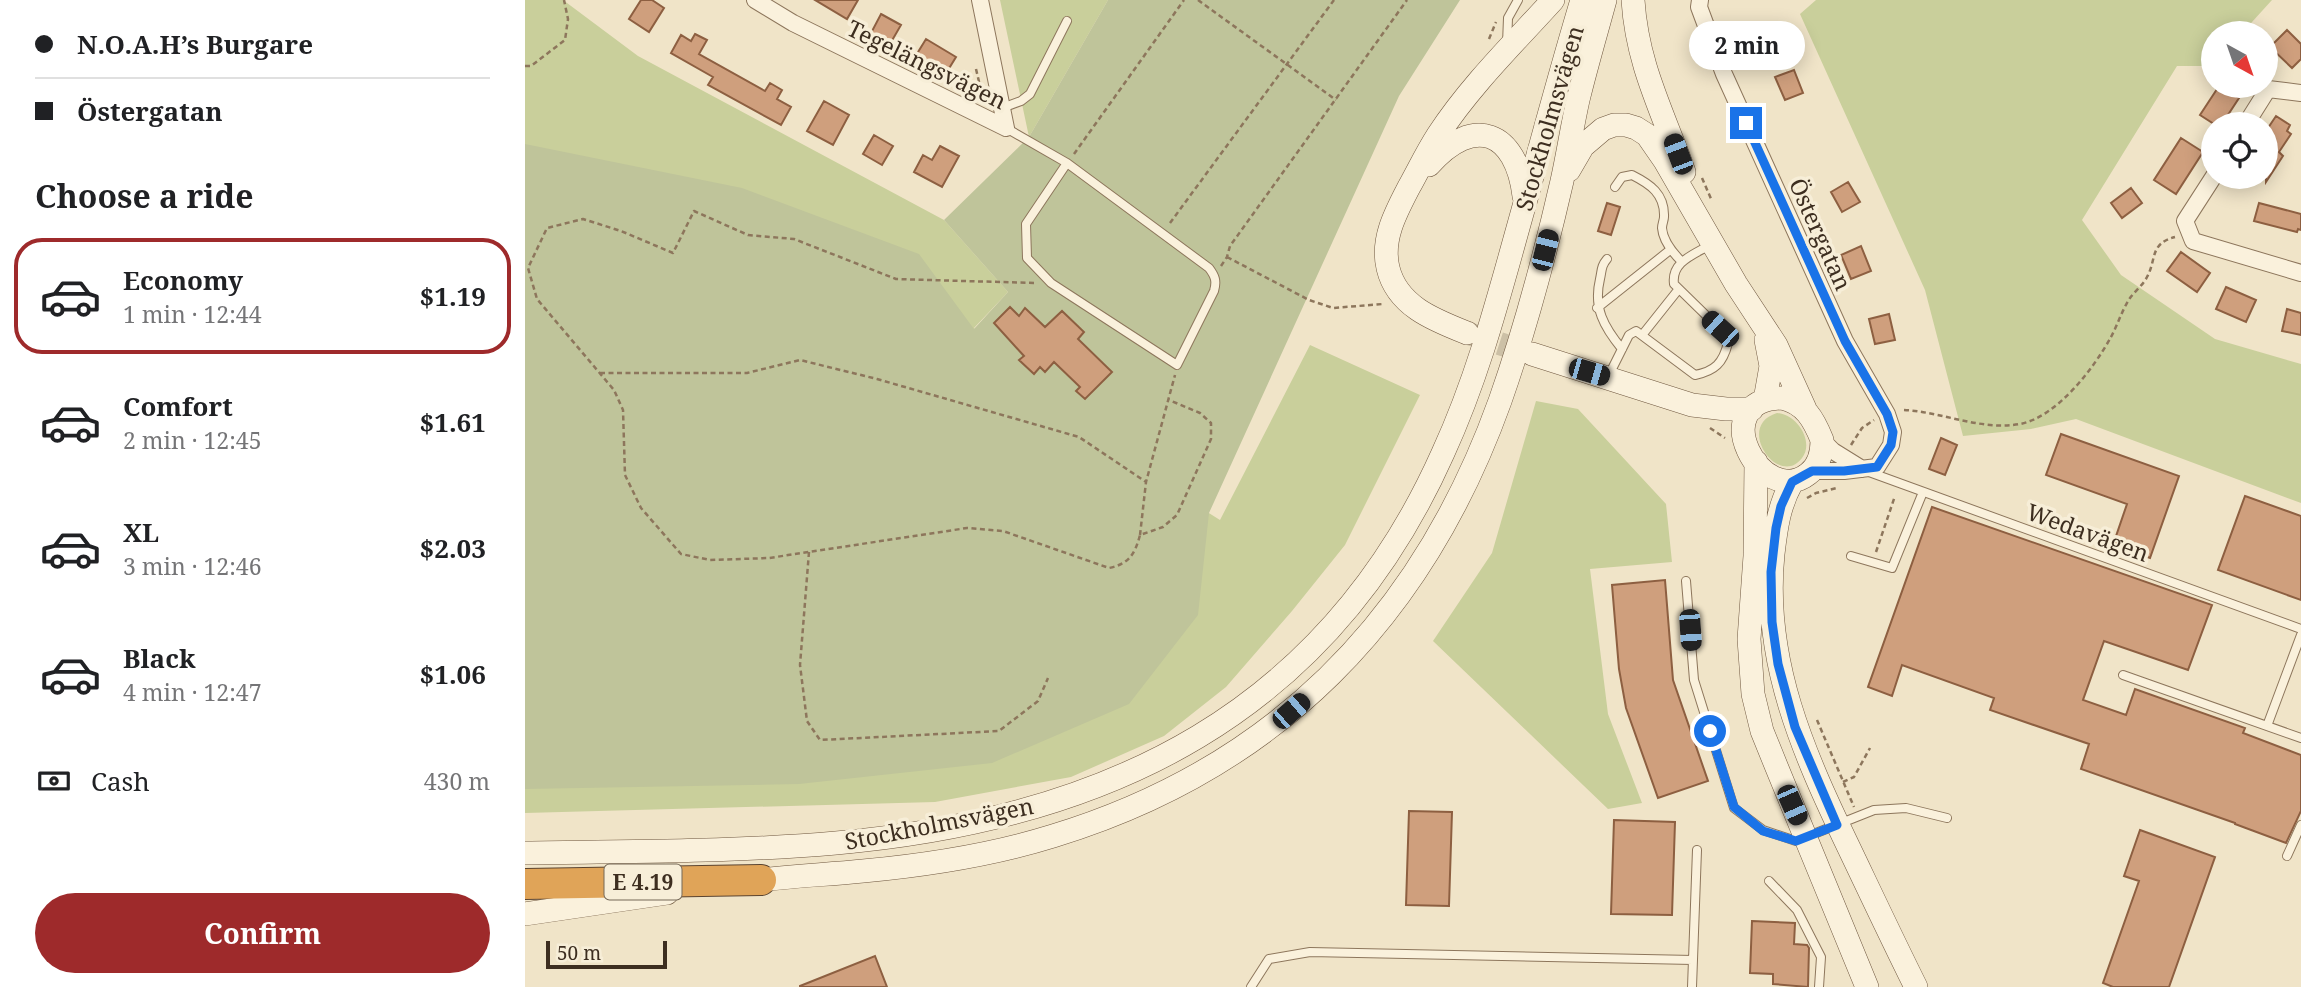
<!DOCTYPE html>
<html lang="en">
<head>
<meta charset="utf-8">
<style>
  :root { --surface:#fff; --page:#f6f6f6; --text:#202124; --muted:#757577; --line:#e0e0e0; --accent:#9e2a2b }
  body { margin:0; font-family:"Noto Serif",serif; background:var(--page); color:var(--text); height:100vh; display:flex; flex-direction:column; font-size:26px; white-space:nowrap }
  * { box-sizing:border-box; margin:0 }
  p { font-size:23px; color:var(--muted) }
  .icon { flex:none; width:38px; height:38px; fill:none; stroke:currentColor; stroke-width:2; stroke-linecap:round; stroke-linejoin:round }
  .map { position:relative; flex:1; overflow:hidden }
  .details { display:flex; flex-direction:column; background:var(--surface); width:525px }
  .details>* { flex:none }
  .banner { display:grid; align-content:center; height:154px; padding:0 35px; background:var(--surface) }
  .needle { width:46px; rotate:140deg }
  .tools { position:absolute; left:1676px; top:21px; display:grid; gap:14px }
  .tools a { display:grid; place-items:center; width:77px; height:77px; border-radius:50%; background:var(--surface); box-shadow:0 4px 18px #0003; font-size:35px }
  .scale { position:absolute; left:21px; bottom:18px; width:121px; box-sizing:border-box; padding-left:7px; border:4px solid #3d2e20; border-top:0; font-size:19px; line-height:24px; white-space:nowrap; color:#3d2e20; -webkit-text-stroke:5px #f7eed8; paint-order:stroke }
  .end { position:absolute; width:32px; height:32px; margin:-16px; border:9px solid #1a73e8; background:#fff; box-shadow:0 0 0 4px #fff }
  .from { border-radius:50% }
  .bubble { position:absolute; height:49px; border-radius:24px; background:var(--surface); box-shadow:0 4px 18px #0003; font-size:23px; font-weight:700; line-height:49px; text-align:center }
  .car { position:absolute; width:21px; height:42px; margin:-21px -10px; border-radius:9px; box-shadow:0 0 5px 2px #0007; background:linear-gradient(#222 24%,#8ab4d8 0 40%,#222 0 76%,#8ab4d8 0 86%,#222 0) }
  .banner b { display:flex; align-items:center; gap:24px; height:66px; font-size:26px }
  .banner b+b { border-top:2px solid var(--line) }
  .banner i { width:18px; height:18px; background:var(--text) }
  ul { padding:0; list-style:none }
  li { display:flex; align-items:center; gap:21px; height:116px; margin:0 14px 10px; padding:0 21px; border:4px solid transparent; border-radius:28px }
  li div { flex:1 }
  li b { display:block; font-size:26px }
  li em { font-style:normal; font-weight:700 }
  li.on { border-color:var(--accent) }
  li>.icon { width:63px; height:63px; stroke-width:1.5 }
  h2 { padding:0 35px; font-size:32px; line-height:84px }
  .pay { display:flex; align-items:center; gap:18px; height:77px; padding:0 35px; font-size:26px }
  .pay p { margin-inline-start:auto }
  .primary-button { display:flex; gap:14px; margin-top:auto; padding:14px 35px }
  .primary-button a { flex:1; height:80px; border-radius:42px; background:var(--accent); color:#fff; font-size:28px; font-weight:700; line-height:80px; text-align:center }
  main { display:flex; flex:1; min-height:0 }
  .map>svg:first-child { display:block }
  .green { fill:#c9cf9b }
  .cemetery { fill:#bfc49a }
  .building { fill:#cf9f7d; stroke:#8d5f41; stroke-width:2 }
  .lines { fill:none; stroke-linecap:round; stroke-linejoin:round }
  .secondary-tunnel { stroke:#ccc0a6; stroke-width:23; stroke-dasharray:23 11; stroke-linecap:butt }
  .lane-casing { stroke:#8d765c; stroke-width:10 }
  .street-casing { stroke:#8d765c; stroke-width:18 }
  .secondary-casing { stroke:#6f573f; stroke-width:24 }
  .highway-casing { stroke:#5b4430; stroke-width:32 }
  .path { stroke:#8d765c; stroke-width:2.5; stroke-dasharray:5 3.5; stroke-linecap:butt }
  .lane { stroke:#faf1dc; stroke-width:8 }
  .street { stroke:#faf1dc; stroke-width:16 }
  .secondary { stroke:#faf1dc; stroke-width:23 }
  .highway { stroke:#e0a458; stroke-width:30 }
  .route { stroke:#1a73e8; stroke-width:9 }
  .labels { text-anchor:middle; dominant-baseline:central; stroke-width:7; stroke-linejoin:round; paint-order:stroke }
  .shield { fill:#f7eed8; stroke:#756857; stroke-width:2 }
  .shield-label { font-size:21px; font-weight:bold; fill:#3d2e20 }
  .street-label { font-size:23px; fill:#3d2e20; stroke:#f7eed8 }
</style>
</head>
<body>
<main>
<section class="details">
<div class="banner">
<b><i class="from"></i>N.O.A.H’s Burgare</b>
<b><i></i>Östergatan</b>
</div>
<h2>Choose a ride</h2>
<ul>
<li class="on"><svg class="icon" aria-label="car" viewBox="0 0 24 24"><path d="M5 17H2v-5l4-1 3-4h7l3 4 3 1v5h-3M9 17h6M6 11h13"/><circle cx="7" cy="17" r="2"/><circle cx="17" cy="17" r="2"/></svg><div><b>Economy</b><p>1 min · 12:44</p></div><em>$1.19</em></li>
<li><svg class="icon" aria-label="car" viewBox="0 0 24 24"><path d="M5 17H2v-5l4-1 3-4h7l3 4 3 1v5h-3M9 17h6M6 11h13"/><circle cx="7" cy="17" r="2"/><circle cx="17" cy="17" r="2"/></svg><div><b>Comfort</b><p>2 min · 12:45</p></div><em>$1.61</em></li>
<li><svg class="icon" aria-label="car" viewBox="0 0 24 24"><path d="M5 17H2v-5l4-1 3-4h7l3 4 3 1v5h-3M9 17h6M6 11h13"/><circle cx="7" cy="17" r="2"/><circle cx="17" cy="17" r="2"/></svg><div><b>XL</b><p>3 min · 12:46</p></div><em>$2.03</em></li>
<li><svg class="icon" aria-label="car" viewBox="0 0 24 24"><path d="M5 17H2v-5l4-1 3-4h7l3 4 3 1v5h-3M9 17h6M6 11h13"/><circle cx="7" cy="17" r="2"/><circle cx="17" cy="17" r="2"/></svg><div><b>Black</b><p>4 min · 12:47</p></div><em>$1.06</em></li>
</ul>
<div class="pay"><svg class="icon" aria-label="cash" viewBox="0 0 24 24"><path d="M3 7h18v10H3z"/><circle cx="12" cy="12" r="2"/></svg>Cash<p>430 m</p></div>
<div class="primary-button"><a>Confirm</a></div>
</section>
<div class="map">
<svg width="1776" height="987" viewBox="0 0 1776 987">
  <rect width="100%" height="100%" fill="#f0e4c8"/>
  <path class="green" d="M 0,0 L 38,0 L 113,56 L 419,220 L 483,292 L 449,328 L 556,433 L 695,520 L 785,345 L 895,395 L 820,545 L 767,611 L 701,687 L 639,736 L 546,777 L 410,802 L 0,813 Z
    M 475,0 L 583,0 L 504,137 Z
    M 1291,0 L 1747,0 L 1717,33 L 1689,33 L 1689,64 L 1687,66 L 1652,66 L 1557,220 L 1596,275 L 1690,339 L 1776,364 L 1776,503 L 1551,419 L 1506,429 L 1438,436 L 1400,290 L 1275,14 Z
    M 1011,401 L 1053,409 L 1141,504 L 1147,562 L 1065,569 L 1083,714 L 1117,803 L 1083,809 L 908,641 L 967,553 Z
    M 1252,413 C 1271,414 1290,441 1277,458 C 1254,489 1209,426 1252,413 Z"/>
  <path class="cemetery" d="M 583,0 L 935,0 L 874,96 L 684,513 L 673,615 L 604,704 L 467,763 L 274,784 L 0,789 L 0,144 L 217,188 L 394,254 L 449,329 L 483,292 L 419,220 L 504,137 Z"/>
  <path class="building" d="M 116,0 L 127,0 L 139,8 L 124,32 L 104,19 Z
    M 290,0 L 333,0 L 322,19 Z
    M 356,14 L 376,25 L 365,44 L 346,33 Z
    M 1762,30 L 1776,44 L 1776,59 L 1767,68 L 1745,47 Z
    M 170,34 L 182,40 L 174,54 L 240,91 L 245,83 L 257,90 L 252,99 L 266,107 L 256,125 L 183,85 L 188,77 L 146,53 L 156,35 L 166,41 Z
    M 401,39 L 431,57 L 420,75 L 390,57 Z
    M 1269,70 L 1278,93 L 1260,100 L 1250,77 Z
    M 1694,86 L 1714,98 L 1697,124 L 1689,124 L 1675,115 Z
    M 299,101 L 324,115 L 308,145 L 282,131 Z
    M 1751,116 L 1765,125 L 1762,131 L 1766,134 L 1754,152 L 1758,156 L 1741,182 L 1741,131 Z
    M 349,135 L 368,146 L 357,165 L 338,154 Z
    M 1656,138 L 1678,152 L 1651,194 L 1629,180 Z
    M 415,146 L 434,156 L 417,187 L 389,172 L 398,155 L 407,160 Z
    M 1323,182 L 1335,202 L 1317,212 L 1306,192 Z
    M 1606,188 L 1617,203 L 1597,218 L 1586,203 Z
    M 1082,203 L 1095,207 L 1086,235 L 1073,231 Z
    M 1734,203 L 1776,214 L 1776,230 L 1773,229 L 1772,232 L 1729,221 Z
    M 1336,246 L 1346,271 L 1326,279 L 1316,255 Z
    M 1656,252 L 1685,273 L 1672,292 L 1642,271 Z
    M 1701,287 L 1731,300 L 1721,322 L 1691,309 Z
    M 485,307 L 494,316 L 500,308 L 520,327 L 537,311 L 559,332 L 553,339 L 587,372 L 560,399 L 551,391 L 555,387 L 529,362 L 520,372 L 515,367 L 509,374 L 494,360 L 499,356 L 469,323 Z
    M 1762,309 L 1776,313 L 1776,335 L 1757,331 Z
    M 1364,314 L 1370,340 L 1350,344 L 1344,319 Z
    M 1536,434 L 1654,476 L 1625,558 L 1588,545 L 1602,504 L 1521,475 Z
    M 1416,438 L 1432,445 L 1420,475 L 1404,469 Z
    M 1720,496 L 1776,516 L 1776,600 L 1693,570 Z
    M 1407,507 L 1687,605 L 1663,670 L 1579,641 L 1558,700 L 1601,715 L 1610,689 L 1720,728 L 1718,733 L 1776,755 L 1776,811 L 1761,843 L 1710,824 L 1710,823 L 1556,769 L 1564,744 L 1465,710 L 1469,698 L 1377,665 L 1367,696 L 1343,687 Z
    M 1140,580 L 1148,680 L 1183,781 L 1133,798 L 1101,708 L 1094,669 L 1087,585 Z
    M 884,811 L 927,812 L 924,906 L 881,905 Z
    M 1089,820 L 1150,822 L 1147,915 L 1086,914 Z
    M 1615,830 L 1690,857 L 1644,987 L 1588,987 L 1578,983 L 1614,881 L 1599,876 Z
    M 1227,921 L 1270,923 L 1269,944 L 1282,945 L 1284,948 L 1283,987 L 1248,984 L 1248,974 L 1225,973 Z
    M 350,956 L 362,987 L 275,987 L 275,986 Z"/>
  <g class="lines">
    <path class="secondary-tunnel" d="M 942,333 L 1007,354"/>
    <g class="lane-casing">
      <path id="lane" d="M 982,44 L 983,18 L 993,0
        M 477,108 L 496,101 L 505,94 L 542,21
        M 481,128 L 542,163 L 684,268 C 690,276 692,281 689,291 L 652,365 L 526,283 L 502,258 L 501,224 L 542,163
        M 1090,187 L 1097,177 L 1107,175 C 1125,184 1140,194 1139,217 C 1139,220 1137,224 1137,228 C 1138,241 1148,253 1157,262
        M 1082,259 C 1076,266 1077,270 1075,279 C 1068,308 1079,327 1097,349
        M 1072,308 L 1145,250
        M 1118,334 L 1153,290
        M 1083,377 L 1104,335 L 1111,331 L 1170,375 C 1190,371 1198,363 1203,343 L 1195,329 L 1149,284 C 1146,262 1168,255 1185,245
        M 1344,472 L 1776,629
        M 1326,556 L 1367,568 L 1398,492
        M 1161,581 L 1169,680 L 1209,808 L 1238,830 L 1271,841 L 1349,810 L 1381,808 L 1422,818
        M 1598,675 L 1776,738
        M 1742,726 L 1776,635
        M 1762,856 L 1776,825
        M 1244,881 L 1272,910 L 1296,957 L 1294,987
        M 726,987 L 744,959 L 785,952 L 1168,960
        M 1167,987 L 1172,850"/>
    </g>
    <g class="street-casing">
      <path id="street" d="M 230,0 L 268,23 L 481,128
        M 455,0 L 481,128
        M 1175,0 L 1174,7 L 1199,74 L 1320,341 L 1362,414 L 1368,432 L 1366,445 L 1352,467 L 1319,471 L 1287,471
        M 1721,124 L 1743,89 L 1776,93
        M 1689,176 L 1660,221 L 1668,241 L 1776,273
        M 1297,440 L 1308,451 L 1337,469"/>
    </g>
    <g class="secondary-casing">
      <path id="secondary" d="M 1108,0 C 1112,65 1138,112 1159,172
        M 904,165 C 949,114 991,131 999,196
        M 1044,170 L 1058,146 L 1078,129 L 1089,125 L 1101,125 L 1111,128 L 1122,135 L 1140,161 L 1211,284 L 1251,345 L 1280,409
        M 942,333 C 909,320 872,306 863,268 C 856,239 871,212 884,187 C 894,169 902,152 913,135 C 945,86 989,43 1028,0
        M 1007,354 L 1167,405 L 1201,409 L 1227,409
        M 1257,398 C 1280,403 1289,420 1297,440 C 1297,454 1294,466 1283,474 C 1237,510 1178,400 1257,398 Z
        M 1240,400 L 1246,366 L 1241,340
        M 1231,462 L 1230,556 L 1224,639 L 1228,694 L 1237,731 L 1252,768 L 1342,987
        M 1267,482 C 1254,505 1251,528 1248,554 C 1237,661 1279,754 1324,848 C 1346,894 1368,941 1391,987
        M 0,853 C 104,851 208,852 311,843 C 584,819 802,713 918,453 C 954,375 975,292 998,210 C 1017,140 1036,70 1057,0
        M 221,882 C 260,876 299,875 338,871 C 402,865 467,855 528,836 C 751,768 897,618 975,401 C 1000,330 1020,255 1037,181 C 1043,154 1047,127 1053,100 C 1061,67 1071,33 1080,0
        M 0,914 L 142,893"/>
    </g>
    <g class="highway-casing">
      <path id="highway" d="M 0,884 L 236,880"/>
    </g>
    <path class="path" d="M 673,0 L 811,100
      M 964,39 L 971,22
      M 0,66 L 6,66 L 40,40 L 43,19 L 39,0
      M 451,69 L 455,86
      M 549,154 L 659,0
      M 1177,178 L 1187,201
      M 645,223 L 809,0
      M 702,257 L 784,300 L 808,308 L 858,304
      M 696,266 L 702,257 L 705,246 L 882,0
      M 509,283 L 371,279 L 269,239 L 223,235 L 169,211 L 148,253 L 96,231 L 58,219 L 22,228 L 3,268 L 12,299 L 89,390 L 98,410 L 100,475 L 116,508 L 156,554 L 185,560 L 244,558 L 442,528 L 478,531 L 584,568 C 604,564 610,554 615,535 L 638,527 L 652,515 L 686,439 L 686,423 L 675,413 L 644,400
      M 75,373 L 222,373 L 275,360 L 352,379 L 554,437 L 621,482
      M 1379,410 C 1418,412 1456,431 1495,424 C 1532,417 1569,368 1586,337 C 1593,324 1597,310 1605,298 C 1610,291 1618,285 1622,277 C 1632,259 1624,244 1650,237
      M 1185,428 L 1200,438
      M 1326,445 L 1337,428 L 1349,420
      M 1282,498 L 1291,493 L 1312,488
      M 615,535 L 621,482 L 650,375
      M 284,552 L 275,665 L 282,721 L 295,740 L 474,731 L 513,701 L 523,678
      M 1351,552 L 1370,496
      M 1292,720 L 1329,807
      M 1318,782 L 1329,777 L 1345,748"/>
    <use href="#lane" class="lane"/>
    <use href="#street" class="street"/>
    <use href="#secondary" class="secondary"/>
    <use href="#highway" class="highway"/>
  </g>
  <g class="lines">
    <path class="route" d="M 1185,731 L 1209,807 L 1238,831 L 1271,841 L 1312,825 L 1270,727 L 1253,664 L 1247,622 L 1246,572 L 1251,528 L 1256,506 L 1267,482 L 1287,471 L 1319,471 L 1352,467 L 1366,445 L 1368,432 L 1362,414 L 1320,341 L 1221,123"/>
  </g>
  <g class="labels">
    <rect class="shield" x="79.5" y="864.5" width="77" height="35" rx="5"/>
    <g class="shield-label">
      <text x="118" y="882">E 4.19</text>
    </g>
    <g class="street-label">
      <text transform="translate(402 64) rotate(26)">Tegelängsvägen</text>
      <text transform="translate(1024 118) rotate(-74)">Stockholmsvägen</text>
      <text transform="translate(1296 234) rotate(66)">Östergatan</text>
      <text transform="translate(1563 532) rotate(20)">Wedavägen</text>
      <text transform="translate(414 823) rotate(-11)">Stockholmsvägen</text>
    </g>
  </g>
</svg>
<div class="tools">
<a><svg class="needle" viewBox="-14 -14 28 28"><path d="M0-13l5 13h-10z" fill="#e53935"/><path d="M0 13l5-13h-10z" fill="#757577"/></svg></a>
<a><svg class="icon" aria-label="locate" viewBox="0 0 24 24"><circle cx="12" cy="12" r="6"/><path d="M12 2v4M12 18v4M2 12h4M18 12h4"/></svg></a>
</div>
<div class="scale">50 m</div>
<i class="end from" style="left:1185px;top:731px"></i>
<i class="end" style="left:1221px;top:123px"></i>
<div class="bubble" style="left:1164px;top:21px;width:116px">2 min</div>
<i class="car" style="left:1153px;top:154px;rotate:339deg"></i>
<i class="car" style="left:1020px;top:250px;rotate:14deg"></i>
<i class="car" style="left:1195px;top:329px;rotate:312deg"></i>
<i class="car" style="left:1064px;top:372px;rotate:106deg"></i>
<i class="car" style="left:1165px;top:630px;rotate:176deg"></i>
<i class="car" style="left:766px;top:711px;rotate:49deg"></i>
<i class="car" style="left:1267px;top:805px;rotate:156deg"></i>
</div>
</main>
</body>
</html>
